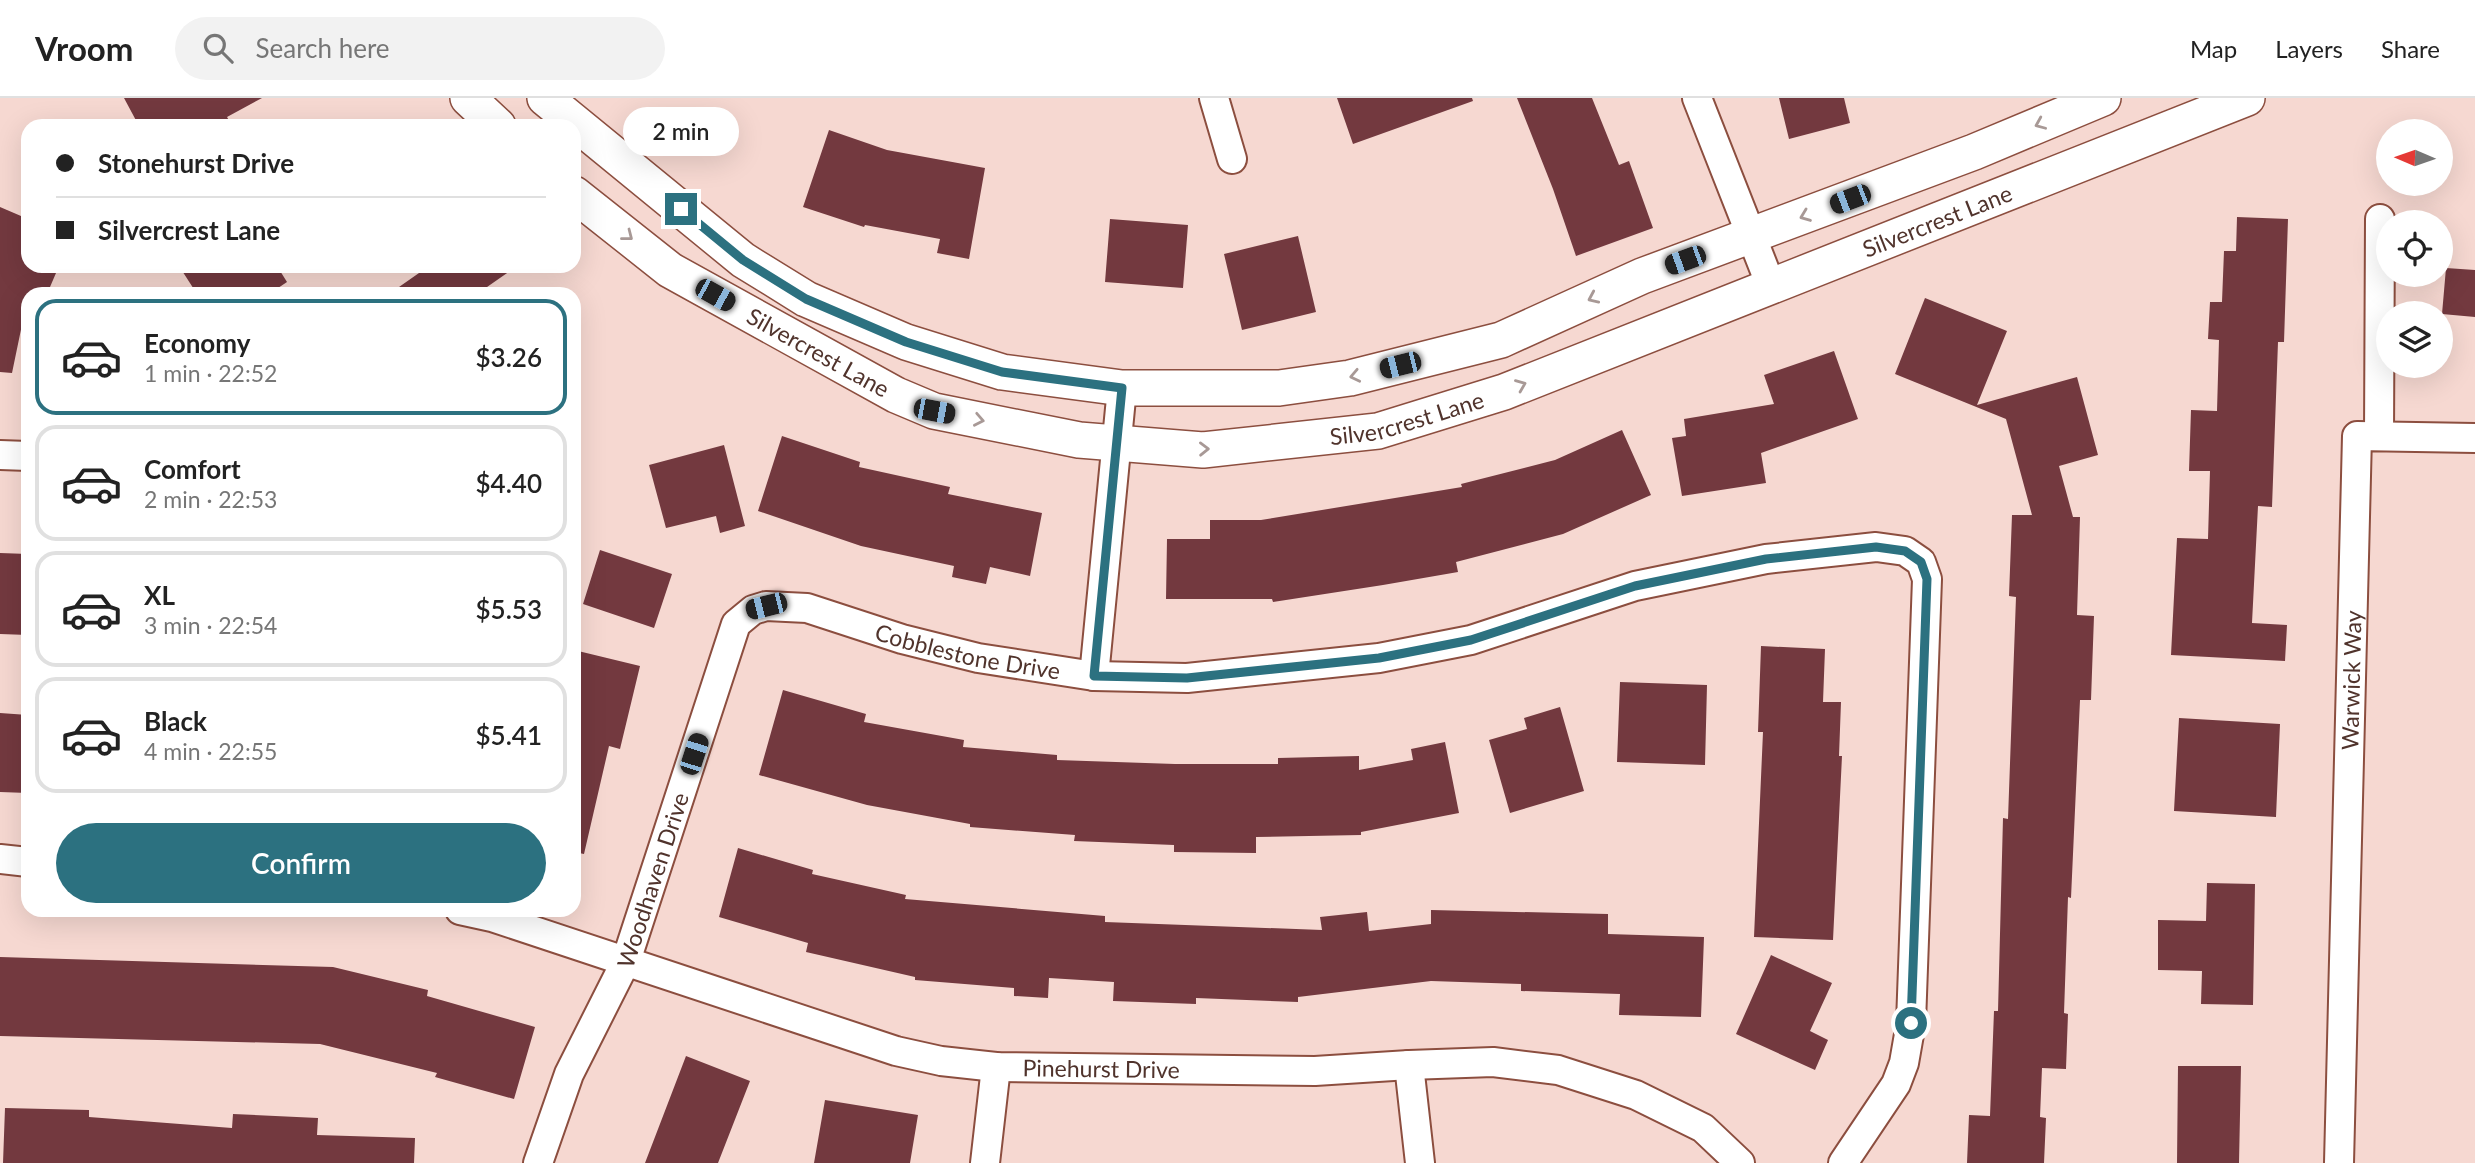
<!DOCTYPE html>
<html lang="en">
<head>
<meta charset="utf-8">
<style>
  :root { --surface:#fff; --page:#f2f2f2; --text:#222; --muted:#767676; --line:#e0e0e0; --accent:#2c7180 }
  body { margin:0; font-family:Lato,sans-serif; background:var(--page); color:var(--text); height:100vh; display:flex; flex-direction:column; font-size:26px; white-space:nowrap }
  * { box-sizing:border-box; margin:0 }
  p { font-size:23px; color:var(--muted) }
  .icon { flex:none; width:38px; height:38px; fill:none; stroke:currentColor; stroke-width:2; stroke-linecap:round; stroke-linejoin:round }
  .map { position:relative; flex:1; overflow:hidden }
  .panel { position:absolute; left:21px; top:189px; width:560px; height:630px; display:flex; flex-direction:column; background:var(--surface); border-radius:21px; box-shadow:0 7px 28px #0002 }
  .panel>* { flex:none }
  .banner { position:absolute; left:21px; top:21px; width:560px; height:154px; border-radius:21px; box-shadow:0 7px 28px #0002; display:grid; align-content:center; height:154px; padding:0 35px; background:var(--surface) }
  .needle { width:46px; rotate:272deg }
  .tools { position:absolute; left:2376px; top:21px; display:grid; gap:14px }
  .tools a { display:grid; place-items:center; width:77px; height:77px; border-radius:50%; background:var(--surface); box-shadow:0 7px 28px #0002; font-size:35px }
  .end { position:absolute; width:32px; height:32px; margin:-16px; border:9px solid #2c7180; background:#fff; box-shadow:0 0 0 4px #fff }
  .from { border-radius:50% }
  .bubble { position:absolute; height:49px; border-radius:24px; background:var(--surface); box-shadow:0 7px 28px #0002; font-size:23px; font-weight:600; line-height:49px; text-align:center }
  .car { position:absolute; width:21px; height:42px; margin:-21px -10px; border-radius:9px; box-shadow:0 0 5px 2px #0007; background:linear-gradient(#222 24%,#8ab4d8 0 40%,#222 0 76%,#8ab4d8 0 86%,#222 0) }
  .banner b { display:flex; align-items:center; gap:24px; height:66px; font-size:26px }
  .banner b+b { border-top:2px solid var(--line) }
  .banner i { width:18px; height:18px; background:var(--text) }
  ul { padding:12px 0 0; list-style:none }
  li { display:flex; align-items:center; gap:21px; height:116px; margin:0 14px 10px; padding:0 21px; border:4px solid var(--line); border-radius:21px }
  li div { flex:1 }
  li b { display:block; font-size:26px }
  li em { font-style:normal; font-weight:600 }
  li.selected { border-color:var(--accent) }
  li>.icon { width:63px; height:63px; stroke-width:1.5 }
  .cta { display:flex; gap:14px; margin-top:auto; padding:14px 35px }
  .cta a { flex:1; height:80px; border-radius:42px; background:var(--accent); color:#fff; font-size:28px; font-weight:600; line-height:80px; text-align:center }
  header { display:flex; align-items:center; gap:42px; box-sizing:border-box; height:98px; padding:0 35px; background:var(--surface); border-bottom:2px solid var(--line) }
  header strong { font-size:33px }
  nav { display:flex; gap:38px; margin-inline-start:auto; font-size:24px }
  .search { width:490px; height:63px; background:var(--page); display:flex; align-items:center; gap:18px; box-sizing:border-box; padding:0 24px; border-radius:38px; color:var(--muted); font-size:26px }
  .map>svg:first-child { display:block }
  .building { fill:#73393f }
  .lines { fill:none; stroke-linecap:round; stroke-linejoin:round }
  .minor-casing { stroke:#8c4e3f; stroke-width:32 }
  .tertiary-casing { stroke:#8c4e3f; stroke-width:38 }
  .minor { stroke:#fff; stroke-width:28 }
  .tertiary { stroke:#fff; stroke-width:35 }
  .oneway { stroke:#a89996 }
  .route { stroke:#2c7180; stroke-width:9 }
  .labels { text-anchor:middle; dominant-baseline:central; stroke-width:7; stroke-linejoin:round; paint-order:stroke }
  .street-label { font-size:23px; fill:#50332c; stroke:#f6d8d1 }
</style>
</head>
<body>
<header>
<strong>Vroom</strong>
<div class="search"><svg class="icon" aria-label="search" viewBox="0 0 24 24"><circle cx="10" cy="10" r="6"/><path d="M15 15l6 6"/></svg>Search here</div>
<nav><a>Map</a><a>Layers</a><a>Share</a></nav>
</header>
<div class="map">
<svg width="2475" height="1065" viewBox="0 0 2475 1065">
  <rect width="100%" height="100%" fill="#f6d8d1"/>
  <path class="building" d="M 124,0 L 262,0 L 227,19 L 232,28 L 139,28 Z
    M 1337,0 L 1472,0 L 1473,3 L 1353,46 Z
    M 1517,0 L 1592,0 L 1619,67 L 1629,63 L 1653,130 L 1576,158 L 1553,91 Z
    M 1779,0 L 1844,0 L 1850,25 L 1789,41 Z
    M 829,32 L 887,52 L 985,70 L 969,161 L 937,155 L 940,141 L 865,127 L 864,129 L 803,109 Z
    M 0,109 L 28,121 L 28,168 L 59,168 L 47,196 L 28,196 L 28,219 L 24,217 L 12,275 L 0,274 Z
    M 2237,119 L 2288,121 L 2284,244 L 2278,244 L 2272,409 L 2258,408 L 2252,525 L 2287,527 L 2285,563 L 2171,557 L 2177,440 L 2208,441 L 2210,373 L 2189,373 L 2191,312 L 2217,313 L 2219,242 L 2208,241 L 2210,204 L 2222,204 L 2224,153 L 2236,153 Z
    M 1110,121 L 1188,127 L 1183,190 L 1105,184 Z
    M 1298,138 L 1316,214 L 1242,232 L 1224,156 Z
    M 179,168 L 277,168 L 287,184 L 269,196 L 197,196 Z
    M 429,168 L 517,168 L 477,196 L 389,196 Z
    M 2446,170 L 2475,172 L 2475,219 L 2442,216 Z
    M 1925,200 L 2007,233 L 1977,307 L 2077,279 L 2098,357 L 2059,368 L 2073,419 L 2080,419 L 2077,517 L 2094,518 L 2091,602 L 2080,602 L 2071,800 L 2068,799 L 2064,915 L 2068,916 L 2066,971 L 2042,970 L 2040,1019 L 2046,1020 L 2044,1065 L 1967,1065 L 1969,1017 L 1990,1018 L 1994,913 L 1998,913 L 2003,720 L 2008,721 L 2016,499 L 2009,498 L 2012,417 L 2032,417 L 2006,321 L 1895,276 Z
    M 1834,253 L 1858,321 L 1761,355 L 1766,385 L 1682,398 L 1672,340 L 1686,338 L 1684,321 L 1774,306 L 1764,277 Z
    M 1622,332 L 1651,397 L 1563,436 L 1456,464 L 1458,474 L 1383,487 L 1273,504 L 1272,501 L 1166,501 L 1167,441 L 1210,441 L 1210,422 L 1261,422 L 1462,389 L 1461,386 L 1555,362 Z
    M 782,338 L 860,364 L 859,369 L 950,389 L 948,396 L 1042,415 L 1030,478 L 990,469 L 986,486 L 952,479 L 954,468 L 861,448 L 758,413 Z
    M 724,347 L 745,428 L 720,435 L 716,418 L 666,430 L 649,367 Z
    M 600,452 L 672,476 L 654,530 L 583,506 Z
    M 0,455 L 28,456 L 28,537 L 0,536 Z
    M 1761,548 L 1825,551 L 1823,604 L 1841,604 L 1839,658 L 1842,658 L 1833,842 L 1754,839 L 1763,634 L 1758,634 Z
    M 574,552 L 640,568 L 620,651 L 609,648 L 584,756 L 574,754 Z
    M 1620,584 L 1707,587 L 1705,667 L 1617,664 Z
    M 783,592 L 866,616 L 864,624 L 964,642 L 963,649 L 1057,657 L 1057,662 L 1175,666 L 1278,666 L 1278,660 L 1359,658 L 1359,672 L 1413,662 L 1411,651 L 1445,644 L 1459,715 L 1361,734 L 1361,737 L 1256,739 L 1256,755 L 1174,754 L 1174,747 L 1074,743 L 1075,737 L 970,729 L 970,726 L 867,707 L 759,677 Z
    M 1560,609 L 1584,693 L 1510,715 L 1489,642 L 1527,631 L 1524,620 Z
    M 0,615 L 28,617 L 28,695 L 0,694 Z
    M 2179,620 L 2280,626 L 2276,719 L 2174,713 Z
    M 738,750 L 813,772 L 812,776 L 906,797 L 905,801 L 1105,818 L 1105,824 L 1322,832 L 1320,819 L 1367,814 L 1369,833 L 1431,826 L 1431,812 L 1608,816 L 1608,836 L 1704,839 L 1701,919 L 1619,917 L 1620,896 L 1521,893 L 1521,886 L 1431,883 L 1298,899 L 1298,904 L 1196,900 L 1196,906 L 1113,903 L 1114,884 L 1049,880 L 1048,900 L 1014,898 L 1014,890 L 915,882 L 915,879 L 806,854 L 808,845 L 719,819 Z
    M 2207,785 L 2255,786 L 2253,907 L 2201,906 L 2202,873 L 2158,872 L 2158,822 L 2206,823 Z
    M 1771,857 L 1832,885 L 1810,933 L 1828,942 L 1815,972 L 1736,936 Z
    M 0,859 L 333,869 L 428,892 L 427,898 L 535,929 L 514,1001 L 435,979 L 437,975 L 320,946 L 0,938 Z
    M 686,958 L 750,983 L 718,1065 L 645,1065 Z
    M 2178,968 L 2241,968 L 2239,1065 L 2177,1065 Z
    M 825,1002 L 918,1017 L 910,1065 L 814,1065 Z
    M 5,1010 L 89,1012 L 89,1019 L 232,1030 L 233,1016 L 318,1020 L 317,1037 L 415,1040 L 414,1065 L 3,1065 Z"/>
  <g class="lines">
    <g class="minor-casing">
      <g id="minor">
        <path d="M 1214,0 L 1232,61"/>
        <path d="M 1697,0 L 1771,188"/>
        <path d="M 2379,338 L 2380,121"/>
        <path d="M 0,357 L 28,358"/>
        <path d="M 1094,578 L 1122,290"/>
        <path d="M 0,761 L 28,764"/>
        <path id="s1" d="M 460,812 L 492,819 L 896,953 L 941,963 L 996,969 L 1315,973 L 1409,967 L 1493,964 L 1558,972 L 1636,997 L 1703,1030 L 1740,1065"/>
        <path d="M 1409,967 L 1420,1065"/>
        <path id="s2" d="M 538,1065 L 569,976 L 626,863 L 736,526 L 753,512 L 766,508 L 807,510 L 902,541 L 978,560 L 1094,578 L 1187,580 L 1379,560 L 1471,542 L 1635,488 L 1766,461 L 1876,449 L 1905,453 L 1921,464 L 1927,481 L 1911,925 L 1904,965 L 1896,986 L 1843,1065"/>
        <path d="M 985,1065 L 996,969"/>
        <path id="s3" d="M 2339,1065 L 2357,338 L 2475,340"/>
      </g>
    </g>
    <g class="tertiary-casing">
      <g id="tertiary">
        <path d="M 468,0 L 498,28"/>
        <path d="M 545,0 L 743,162 L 806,201 L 906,244 L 1002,274 L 1122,290 L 1279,290 L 1350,280 L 1501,242 L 1642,178 L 1974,54 L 2103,0"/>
        <path id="s4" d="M 574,96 L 670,172 L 896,297 L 934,313 L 1079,342 L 1203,352 L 1378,333 L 1504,294 L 2247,0"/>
      </g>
    </g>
    <use href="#minor" class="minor"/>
    <use href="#tertiary" class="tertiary"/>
  </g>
  <defs><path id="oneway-chevron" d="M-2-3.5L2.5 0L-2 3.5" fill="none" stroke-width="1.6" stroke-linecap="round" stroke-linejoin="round" transform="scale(1.75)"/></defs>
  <g class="oneway">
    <use href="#oneway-chevron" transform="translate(2040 26) rotate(157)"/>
    <use href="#oneway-chevron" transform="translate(1805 118) rotate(159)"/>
    <use href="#oneway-chevron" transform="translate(628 138) rotate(38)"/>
    <use href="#oneway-chevron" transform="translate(1593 200) rotate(156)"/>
    <use href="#oneway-chevron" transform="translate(1355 278) rotate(168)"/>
    <use href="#oneway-chevron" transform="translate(1521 287) rotate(-22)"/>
    <use href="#oneway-chevron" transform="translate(979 322) rotate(11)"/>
    <use href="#oneway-chevron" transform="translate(1204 351) rotate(-1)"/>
  </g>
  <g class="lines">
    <path class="route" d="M 681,111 L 743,162 L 806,201 L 906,244 L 1002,274 L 1122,290 L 1094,578 L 1187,580 L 1379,560 L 1471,542 L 1635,488 L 1766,461 L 1876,449 L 1905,453 L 1921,464 L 1927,481 L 1911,925"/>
  </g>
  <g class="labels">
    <g class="street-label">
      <text stroke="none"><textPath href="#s4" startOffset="1468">Silvercrest Lane</textPath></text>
      <text stroke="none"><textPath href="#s4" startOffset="292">Silvercrest Lane</textPath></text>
      <text stroke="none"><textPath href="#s4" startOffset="901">Silvercrest Lane</textPath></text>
      <text stroke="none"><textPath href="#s2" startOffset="819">Cobblestone Drive</textPath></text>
      <text stroke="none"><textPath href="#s3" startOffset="483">Warwick Way</textPath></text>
      <text stroke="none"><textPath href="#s2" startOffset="306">Woodhaven Drive</textPath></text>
      <text stroke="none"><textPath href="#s1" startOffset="665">Pinehurst Drive</textPath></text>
    </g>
  </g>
</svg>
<div class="tools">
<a><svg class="needle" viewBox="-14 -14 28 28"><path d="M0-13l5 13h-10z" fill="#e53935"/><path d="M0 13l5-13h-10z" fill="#767676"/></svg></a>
<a><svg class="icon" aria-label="locate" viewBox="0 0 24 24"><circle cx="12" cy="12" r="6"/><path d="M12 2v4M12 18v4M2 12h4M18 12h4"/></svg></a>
<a><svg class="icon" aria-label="layers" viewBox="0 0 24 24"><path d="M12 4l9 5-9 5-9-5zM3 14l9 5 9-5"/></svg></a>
</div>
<i class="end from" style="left:1911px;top:925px"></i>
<i class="end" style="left:681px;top:111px"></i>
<div class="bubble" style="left:623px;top:9px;width:116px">2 min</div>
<i class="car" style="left:1850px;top:101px;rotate:249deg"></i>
<i class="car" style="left:1685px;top:162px;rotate:250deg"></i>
<i class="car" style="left:715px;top:197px;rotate:119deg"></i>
<i class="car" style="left:1400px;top:267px;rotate:256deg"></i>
<i class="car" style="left:934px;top:313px;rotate:101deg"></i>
<i class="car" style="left:766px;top:508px;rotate:256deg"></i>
<i class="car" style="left:694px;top:656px;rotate:18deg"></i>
<div class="banner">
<b><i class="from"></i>Stonehurst Drive</b>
<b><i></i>Silvercrest Lane</b>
</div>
<section class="panel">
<ul>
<li class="selected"><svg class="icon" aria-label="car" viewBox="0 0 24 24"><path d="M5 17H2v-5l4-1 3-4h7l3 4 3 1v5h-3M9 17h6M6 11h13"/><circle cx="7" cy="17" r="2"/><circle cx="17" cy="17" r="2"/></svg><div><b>Economy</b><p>1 min · 22:52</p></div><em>$3.26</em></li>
<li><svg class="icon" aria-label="car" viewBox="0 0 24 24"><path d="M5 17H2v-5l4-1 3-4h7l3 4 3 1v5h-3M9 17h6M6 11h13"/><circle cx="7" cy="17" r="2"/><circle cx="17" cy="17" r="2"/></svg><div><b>Comfort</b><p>2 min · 22:53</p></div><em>$4.40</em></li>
<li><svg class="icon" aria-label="car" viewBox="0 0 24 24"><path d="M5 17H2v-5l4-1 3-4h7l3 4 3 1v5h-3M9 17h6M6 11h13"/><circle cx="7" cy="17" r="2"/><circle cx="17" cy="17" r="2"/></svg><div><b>XL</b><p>3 min · 22:54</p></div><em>$5.53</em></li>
<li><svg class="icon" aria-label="car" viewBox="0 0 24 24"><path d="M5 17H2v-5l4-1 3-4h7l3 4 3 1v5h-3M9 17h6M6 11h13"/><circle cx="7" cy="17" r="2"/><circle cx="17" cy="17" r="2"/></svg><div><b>Black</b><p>4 min · 22:55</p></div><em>$5.41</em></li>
</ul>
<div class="cta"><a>Confirm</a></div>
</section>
</div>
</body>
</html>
